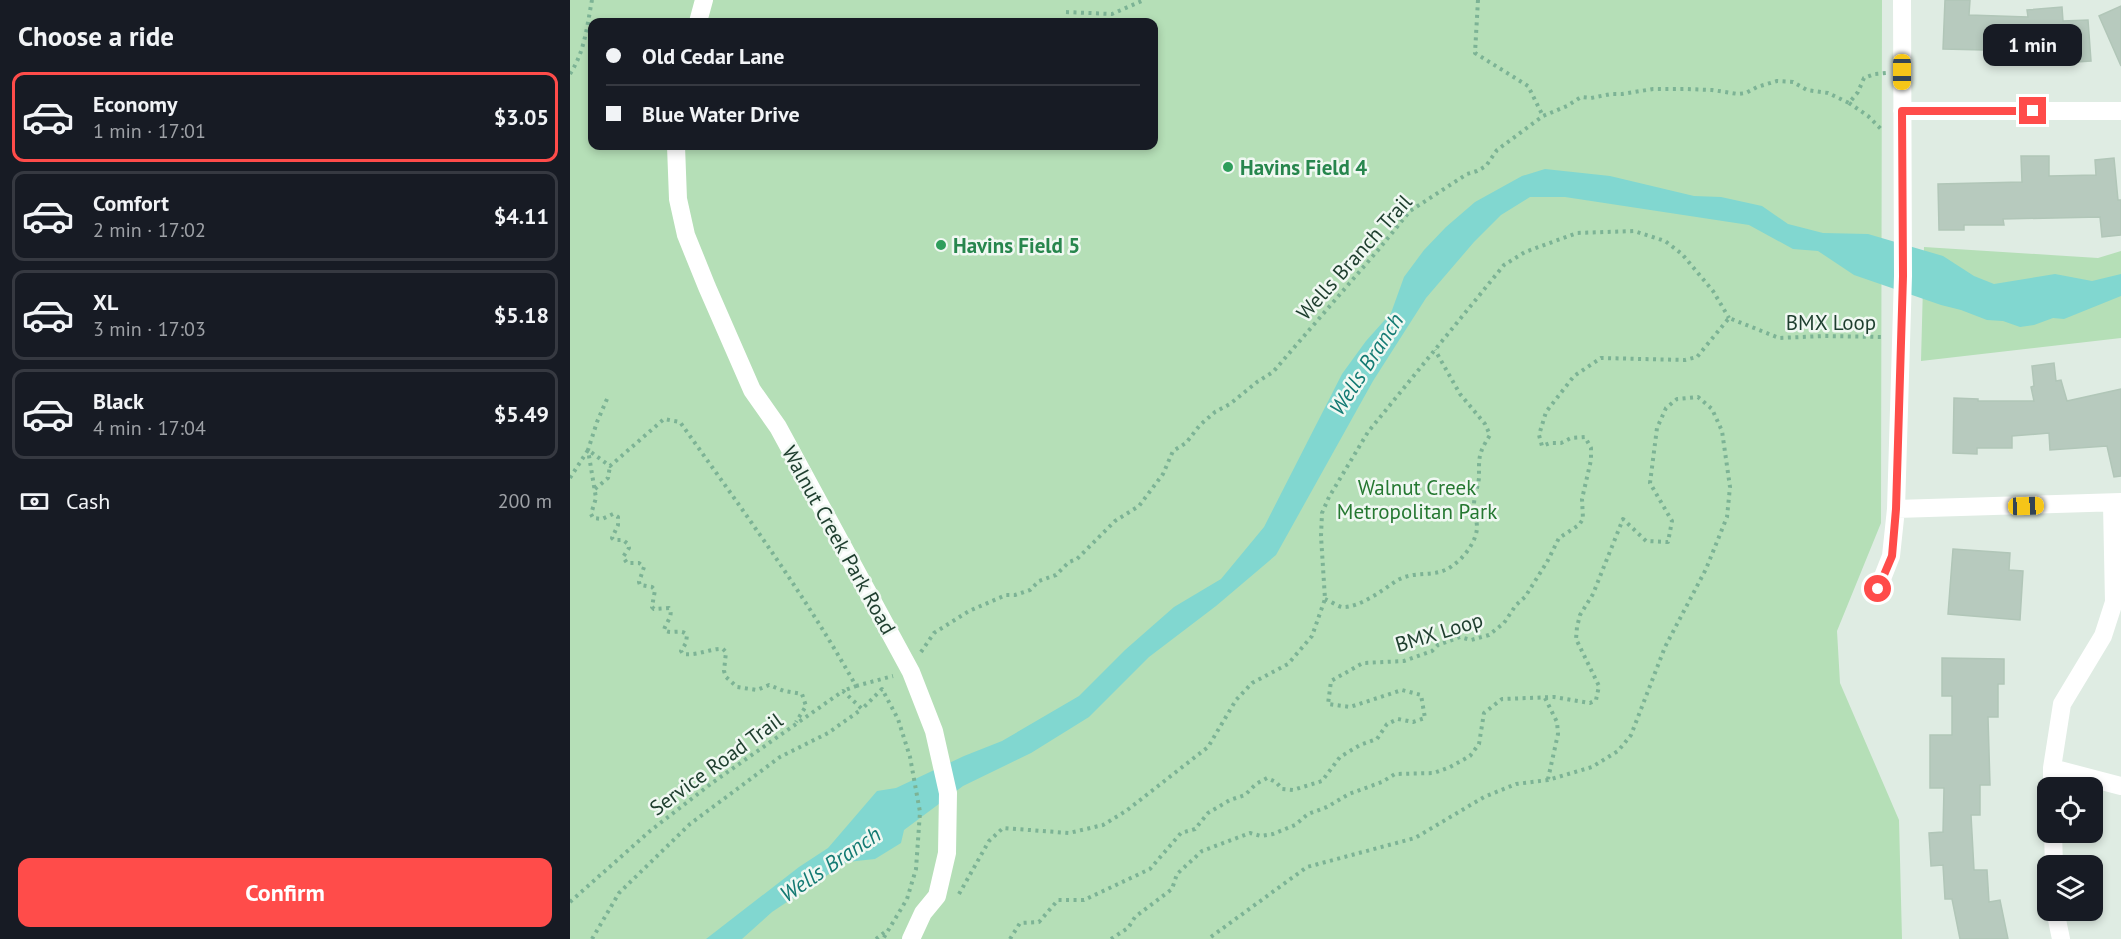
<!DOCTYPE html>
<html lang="en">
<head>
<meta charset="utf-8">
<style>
  :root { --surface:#171b24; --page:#242831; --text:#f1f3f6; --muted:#9ea1a6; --line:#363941; --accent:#ff4c4a }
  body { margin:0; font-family:"PT Sans",sans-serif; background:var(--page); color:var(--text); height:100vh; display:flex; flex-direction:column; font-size:22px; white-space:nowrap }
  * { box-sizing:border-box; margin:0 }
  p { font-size:20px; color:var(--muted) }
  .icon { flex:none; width:33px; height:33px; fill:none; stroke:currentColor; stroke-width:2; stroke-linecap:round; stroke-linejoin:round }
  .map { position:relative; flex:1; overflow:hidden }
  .sheet { display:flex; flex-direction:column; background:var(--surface); width:570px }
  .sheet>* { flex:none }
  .top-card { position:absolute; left:18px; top:18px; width:570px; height:132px; border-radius:12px; box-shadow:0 3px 9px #0003; display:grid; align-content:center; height:132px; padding:0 18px; background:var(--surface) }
  .controls { position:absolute; left:1467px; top:777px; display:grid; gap:12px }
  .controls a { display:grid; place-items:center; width:66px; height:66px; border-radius:12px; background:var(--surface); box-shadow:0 3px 9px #0003; font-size:30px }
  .end { position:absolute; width:27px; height:27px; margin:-14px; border:8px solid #ff4c4a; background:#fff; box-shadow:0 0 0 3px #fff }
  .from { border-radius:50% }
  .bubble { position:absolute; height:42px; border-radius:12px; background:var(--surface); box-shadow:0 3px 9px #0003; font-size:20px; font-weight:700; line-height:42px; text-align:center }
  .car { position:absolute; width:18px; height:36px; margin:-18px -9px; border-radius:8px; box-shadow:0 0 4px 2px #0007; background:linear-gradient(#f5c518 24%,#345 0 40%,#f5c518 0 76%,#345 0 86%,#f5c518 0) }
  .top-card b { display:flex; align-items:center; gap:21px; height:57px; font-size:22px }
  .top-card b+b { border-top:2px solid var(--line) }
  .top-card i { width:15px; height:15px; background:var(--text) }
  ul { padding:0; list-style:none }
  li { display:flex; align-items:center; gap:18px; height:90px; margin:0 12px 9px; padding:0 6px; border:3px solid var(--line); border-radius:12px }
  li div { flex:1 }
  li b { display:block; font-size:22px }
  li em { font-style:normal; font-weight:700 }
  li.selected { border-color:var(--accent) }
  li>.icon { width:54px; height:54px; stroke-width:1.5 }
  h2 { padding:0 18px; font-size:27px; line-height:72px }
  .pay { display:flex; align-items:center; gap:15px; height:66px; padding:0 18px; font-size:22px }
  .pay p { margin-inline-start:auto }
  .action { display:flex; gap:12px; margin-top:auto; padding:12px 18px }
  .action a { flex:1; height:69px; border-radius:12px; background:var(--accent); color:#fff; font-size:24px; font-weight:700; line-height:69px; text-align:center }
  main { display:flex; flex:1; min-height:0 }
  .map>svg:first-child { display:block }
  .green { fill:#b5dfb7; fill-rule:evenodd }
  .water { fill:#81d7d0 }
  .building { fill:#b7cabe; stroke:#b1c6b8; stroke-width:1.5 }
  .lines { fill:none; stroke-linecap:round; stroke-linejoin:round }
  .path { stroke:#7cb395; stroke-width:4; stroke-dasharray:3 4.5; stroke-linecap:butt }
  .minor { stroke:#fff; stroke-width:18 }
  .route { stroke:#ff4c4a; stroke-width:8 }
  .leisure-dot { fill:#2e9e5b; stroke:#f0f8f2; stroke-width:2 }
  .labels { text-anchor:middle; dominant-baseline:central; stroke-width:5; stroke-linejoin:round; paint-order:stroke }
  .leisure-label { font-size:21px; font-weight:bold; fill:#27864d; stroke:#f0f8f2; text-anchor:start }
  .street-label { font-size:21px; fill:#1e3e2e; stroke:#f0f8f2 }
  .park-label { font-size:21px; fill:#257831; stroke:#f0f8f2 }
  .water-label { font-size:22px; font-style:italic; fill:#137a73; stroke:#f0f8f2 }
</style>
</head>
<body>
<main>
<section class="sheet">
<h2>Choose a ride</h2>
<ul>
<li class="selected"><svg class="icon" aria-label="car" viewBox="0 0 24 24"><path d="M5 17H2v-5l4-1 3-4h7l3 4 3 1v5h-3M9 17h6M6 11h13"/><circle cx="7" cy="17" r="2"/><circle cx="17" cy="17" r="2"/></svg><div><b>Economy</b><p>1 min · 17:01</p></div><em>$3.05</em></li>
<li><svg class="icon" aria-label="car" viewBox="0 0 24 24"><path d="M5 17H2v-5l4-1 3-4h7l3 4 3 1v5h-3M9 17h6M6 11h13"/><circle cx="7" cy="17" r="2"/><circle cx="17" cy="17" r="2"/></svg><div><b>Comfort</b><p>2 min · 17:02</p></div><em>$4.11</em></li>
<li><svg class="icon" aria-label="car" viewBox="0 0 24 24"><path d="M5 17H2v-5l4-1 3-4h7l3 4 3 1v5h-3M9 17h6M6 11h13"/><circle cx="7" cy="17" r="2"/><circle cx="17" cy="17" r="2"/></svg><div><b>XL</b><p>3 min · 17:03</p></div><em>$5.18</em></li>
<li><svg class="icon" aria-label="car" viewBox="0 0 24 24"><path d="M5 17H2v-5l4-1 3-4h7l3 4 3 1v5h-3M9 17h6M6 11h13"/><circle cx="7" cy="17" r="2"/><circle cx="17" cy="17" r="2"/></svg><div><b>Black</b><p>4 min · 17:04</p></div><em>$5.49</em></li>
</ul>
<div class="pay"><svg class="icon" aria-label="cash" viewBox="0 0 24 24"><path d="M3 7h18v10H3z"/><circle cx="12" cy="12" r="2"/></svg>Cash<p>200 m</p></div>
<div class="action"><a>Confirm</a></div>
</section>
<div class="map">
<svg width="1551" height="939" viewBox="0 0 1551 939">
  <rect width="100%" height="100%" fill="#dfece3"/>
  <path class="green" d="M 0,0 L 1312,0 L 1311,523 L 1267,631 L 1270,683 L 1329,820 L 1332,939 L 0,939 ZM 22,22 L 584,22 L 584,146 L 22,146 Z
    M 1354,247 L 1528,258 L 1551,251 L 1551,338 L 1351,361 Z"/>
  <path class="water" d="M 975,169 L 1040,176 L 1124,196 L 1151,197 L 1192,206 L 1218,224 L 1253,233 L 1298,234 L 1373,256 L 1404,276 L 1424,284 L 1485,274 L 1522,281 L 1551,274 L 1551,296 L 1494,319 L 1483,318 L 1464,325 L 1450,327 L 1433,321 L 1417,320 L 1391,310 L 1371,305 L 1284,275 L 1248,251 L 1223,249 L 1179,225 L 995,197 L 960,197 L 931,215 L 904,242 L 856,298 L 803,381 L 706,555 L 646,606 L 579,657 L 519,717 L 461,753 L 393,786 L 334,830 L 331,843 L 305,859 L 277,862 L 202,912 L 172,939 L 136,939 L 229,867 L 258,848 L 307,791 L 326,788 L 394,756 L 432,741 L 509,696 L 555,650 L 604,607 L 651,579 L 694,527 L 772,374 L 796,341 L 821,313 L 834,277 L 854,250 L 876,227 L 905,202 L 952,176 Z"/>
  <path class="building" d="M 1375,0 L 1400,0 L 1399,15 L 1458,17 L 1457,10 L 1492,7 L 1493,21 L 1518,20 L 1521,61 L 1458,65 L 1457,51 L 1373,49 Z
    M 1551,6 L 1551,66 L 1529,16 Z
    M 1451,156 L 1479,156 L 1479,176 L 1526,175 L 1525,160 L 1544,158 L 1548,200 L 1551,200 L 1551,235 L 1532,237 L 1530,217 L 1433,219 L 1434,225 L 1394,225 L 1394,230 L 1369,230 L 1368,184 L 1452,182 Z
    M 1484,363 L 1486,381 L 1491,380 L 1497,401 L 1551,389 L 1551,476 L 1544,477 L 1537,446 L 1480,450 L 1479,433 L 1442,436 L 1442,448 L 1407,448 L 1407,454 L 1383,453 L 1384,398 L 1408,399 L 1408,401 L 1464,401 L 1461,387 L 1464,386 L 1462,366 Z
    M 1383,549 L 1440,553 L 1439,570 L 1453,571 L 1450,620 L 1378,614 Z
    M 1372,658 L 1434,659 L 1434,684 L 1428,684 L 1428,717 L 1418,717 L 1420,785 L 1410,785 L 1410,815 L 1401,815 L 1404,870 L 1417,870 L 1419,902 L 1430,900 L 1438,939 L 1390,939 L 1382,899 L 1375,899 L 1373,865 L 1361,866 L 1359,833 L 1373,832 L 1374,788 L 1360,788 L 1360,735 L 1382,735 L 1382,696 L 1372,696 Z"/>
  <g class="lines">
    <path class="path" d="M 908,0 L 905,53 L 958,86 L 973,116
      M 496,12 L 542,14 L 574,0
      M 0,74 C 15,51 17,26 22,0
      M 1279,103 L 1298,116 L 1313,131
      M 37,399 L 27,422 L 18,450 L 26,498 L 21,514 L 23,518 L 32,519 L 43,514 L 48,517 L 48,525 L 42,538 L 44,540 L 53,540 L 58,544 L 59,548 L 53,557 L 57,563 L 69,563 L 74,567 L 69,582 L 70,585 L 82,587 L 85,590 L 82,607 L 84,609 L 99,608 C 104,616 96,622 94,630 C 102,635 111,628 117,635 L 116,643 L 111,651 L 113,654 C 128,656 141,648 153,649 L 156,652 L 154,671 L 156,677 L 167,687 L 187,690 L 199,685 L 214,691 L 232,694 L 236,706 L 226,722
      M 0,478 L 18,450 L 40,466 L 94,419 L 110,422 C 171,508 234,593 286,686 L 273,691
      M 25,489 L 38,478 L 40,466
      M 755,599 C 760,601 767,606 772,607 C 789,608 813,590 826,581 C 846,569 865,579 882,566 C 894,558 906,542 907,528 C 907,520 904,513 904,505 C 904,496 908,487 909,478 C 909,457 908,454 920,435 L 915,424 L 890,394 L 865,350
      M 351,652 L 364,633 L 399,611 L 436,595 L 445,595 L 460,590 L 469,581 L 486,575 L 499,562 L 507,559 L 545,521 L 569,506 L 593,474 L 603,451 L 616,443 L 630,425 L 645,412 L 660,404 L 687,382 L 703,372 L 809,249 L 840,211 L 897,174 L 907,171 L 916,166 L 927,150 L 973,116 L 997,106 L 1011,97 L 1021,98 L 1041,94 L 1052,94 L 1083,89 L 1116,89 L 1142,90 L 1168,94 L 1176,93 L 1187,87 L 1207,81 L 1223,82 L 1237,90 L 1258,93 L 1279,103 L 1288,92 L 1294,78 L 1305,74 L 1316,73
      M 286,686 L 323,676
      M 975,698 L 987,722 L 988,734 L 978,779
      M 389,894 L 419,841 L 433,828 L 499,833 L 533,825 L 556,811 L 638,747 L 666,700 L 682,683 L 718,664 L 742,636 L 755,599 L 751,536 L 752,513 L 759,497 L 798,432 L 934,265 L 955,252 L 1007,233 L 1064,231 L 1095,241 L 1112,254 L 1143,291 L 1159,318
      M 0,902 L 80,831 L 142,783 L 273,691 L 292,709 L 312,689 L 328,719 L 340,757 L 350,812 L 346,869 L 337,899 L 313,939
      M 22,939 L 49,893 L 120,824 L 210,757 L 258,733 L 292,709
      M 306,939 L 315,932
      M 440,939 L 450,923 L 469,922 L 488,900 L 514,900 L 580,869 L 611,833 L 625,829 L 638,813 L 660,800 L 675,795 L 686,784 L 697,778 L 706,782 L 712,789 L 723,790 L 752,781 L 770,757 L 790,745 L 807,739 L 817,724 L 828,719 L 843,722 L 855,718 L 851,695 L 832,690 L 780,707 L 758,704 L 761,681 L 793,663 L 834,661 L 862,651 L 868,645 L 890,637 L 901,640 L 919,635 L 934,623 L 946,605 L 955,597 L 977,562 L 989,538 L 1009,525 L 1013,519 L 1012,499 L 1021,460 L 1021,448 L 1015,437 L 1001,438 L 991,443 L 980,443 L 972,446 L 969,435 L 976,412 L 1004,376 L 1031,358 L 1115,360 L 1127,357 L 1159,318 L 1209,338 L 1254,336 L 1312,337
      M 541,939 L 558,928 L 565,917 L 602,889 L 607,874 L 632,851 L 680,833 L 691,836 L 703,834 L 725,825 L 738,814 L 757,807 L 779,794 L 812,782 L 825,774 L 864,773 L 880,767 L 900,756 L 909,744 L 914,713 L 932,699 L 984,697 L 1020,703 L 1026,700 L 1029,686 L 1006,639 L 1007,627 L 1010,615 L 1023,594 L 1053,519 L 1076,541 L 1098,542 L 1102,521 L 1080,483 L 1087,428 L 1096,408 L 1107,399 L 1128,397 L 1142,409 L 1152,431 L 1160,487 L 1157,517 L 1136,569 L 1095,647 L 1061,735 L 1048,751 L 1022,767 L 978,780 L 946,784 L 914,797 L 845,838 L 737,867 L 638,939"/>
    <path class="minor" d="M 128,22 L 134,0
      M 1332,111 L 1551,111
      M 106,146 L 108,199 L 116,235 L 137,287 L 182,390 L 208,427 L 341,672 L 364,731 L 378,793 L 377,853 L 367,896 L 353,913 L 341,939
      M 1326,509 L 1551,502
      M 1308,589 L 1321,556 L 1326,509 L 1333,276 L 1332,0
      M 1482,768 L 1551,786
      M 1482,788 L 1482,768 L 1492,704 L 1533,636 L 1544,602 L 1542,504
      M 1483,832 L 1484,866
      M 1485,910 L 1491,939"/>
  </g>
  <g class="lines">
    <path class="route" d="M 1308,589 L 1322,556 L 1326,509 L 1333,276 L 1332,111 L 1463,111"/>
  </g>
  <g class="leisure-dot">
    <circle cx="658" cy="167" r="6"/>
    <circle cx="371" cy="245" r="6"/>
  </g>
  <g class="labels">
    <g class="leisure-label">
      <text x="670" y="167">Havins Field 4</text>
      <text x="383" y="245">Havins Field 5</text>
    </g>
    <g class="street-label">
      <text transform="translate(784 257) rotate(-48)">Wells Branch Trail</text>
      <text x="1261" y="322">BMX Loop</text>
      <text transform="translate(269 540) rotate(61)">Walnut Creek Park Road</text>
      <text transform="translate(869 632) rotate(-17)">BMX Loop</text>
      <text transform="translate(146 764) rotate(-36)">Service Road Trail</text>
    </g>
    <g class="park-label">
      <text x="847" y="487">Walnut Creek<tspan x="847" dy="24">Metropolitan Park</tspan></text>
    </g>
    <g class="water-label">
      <text transform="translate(796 364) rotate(-57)">Wells Branch</text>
      <text transform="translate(260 864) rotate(-34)">Wells Branch</text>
    </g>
  </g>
</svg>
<div class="controls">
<a><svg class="icon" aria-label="locate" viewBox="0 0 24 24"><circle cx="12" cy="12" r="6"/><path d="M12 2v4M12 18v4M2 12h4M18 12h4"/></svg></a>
<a><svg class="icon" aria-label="layers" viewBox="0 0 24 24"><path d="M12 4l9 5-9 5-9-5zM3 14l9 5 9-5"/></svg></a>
</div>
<i class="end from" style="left:1308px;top:589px"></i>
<i class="end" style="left:1463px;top:111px"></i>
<div class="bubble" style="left:1413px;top:24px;width:99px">1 min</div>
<i class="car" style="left:1332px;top:72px;rotate:180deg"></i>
<i class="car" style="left:1456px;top:506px;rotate:88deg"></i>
<div class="top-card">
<b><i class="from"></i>Old Cedar Lane</b>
<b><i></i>Blue Water Drive</b>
</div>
</div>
</main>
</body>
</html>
